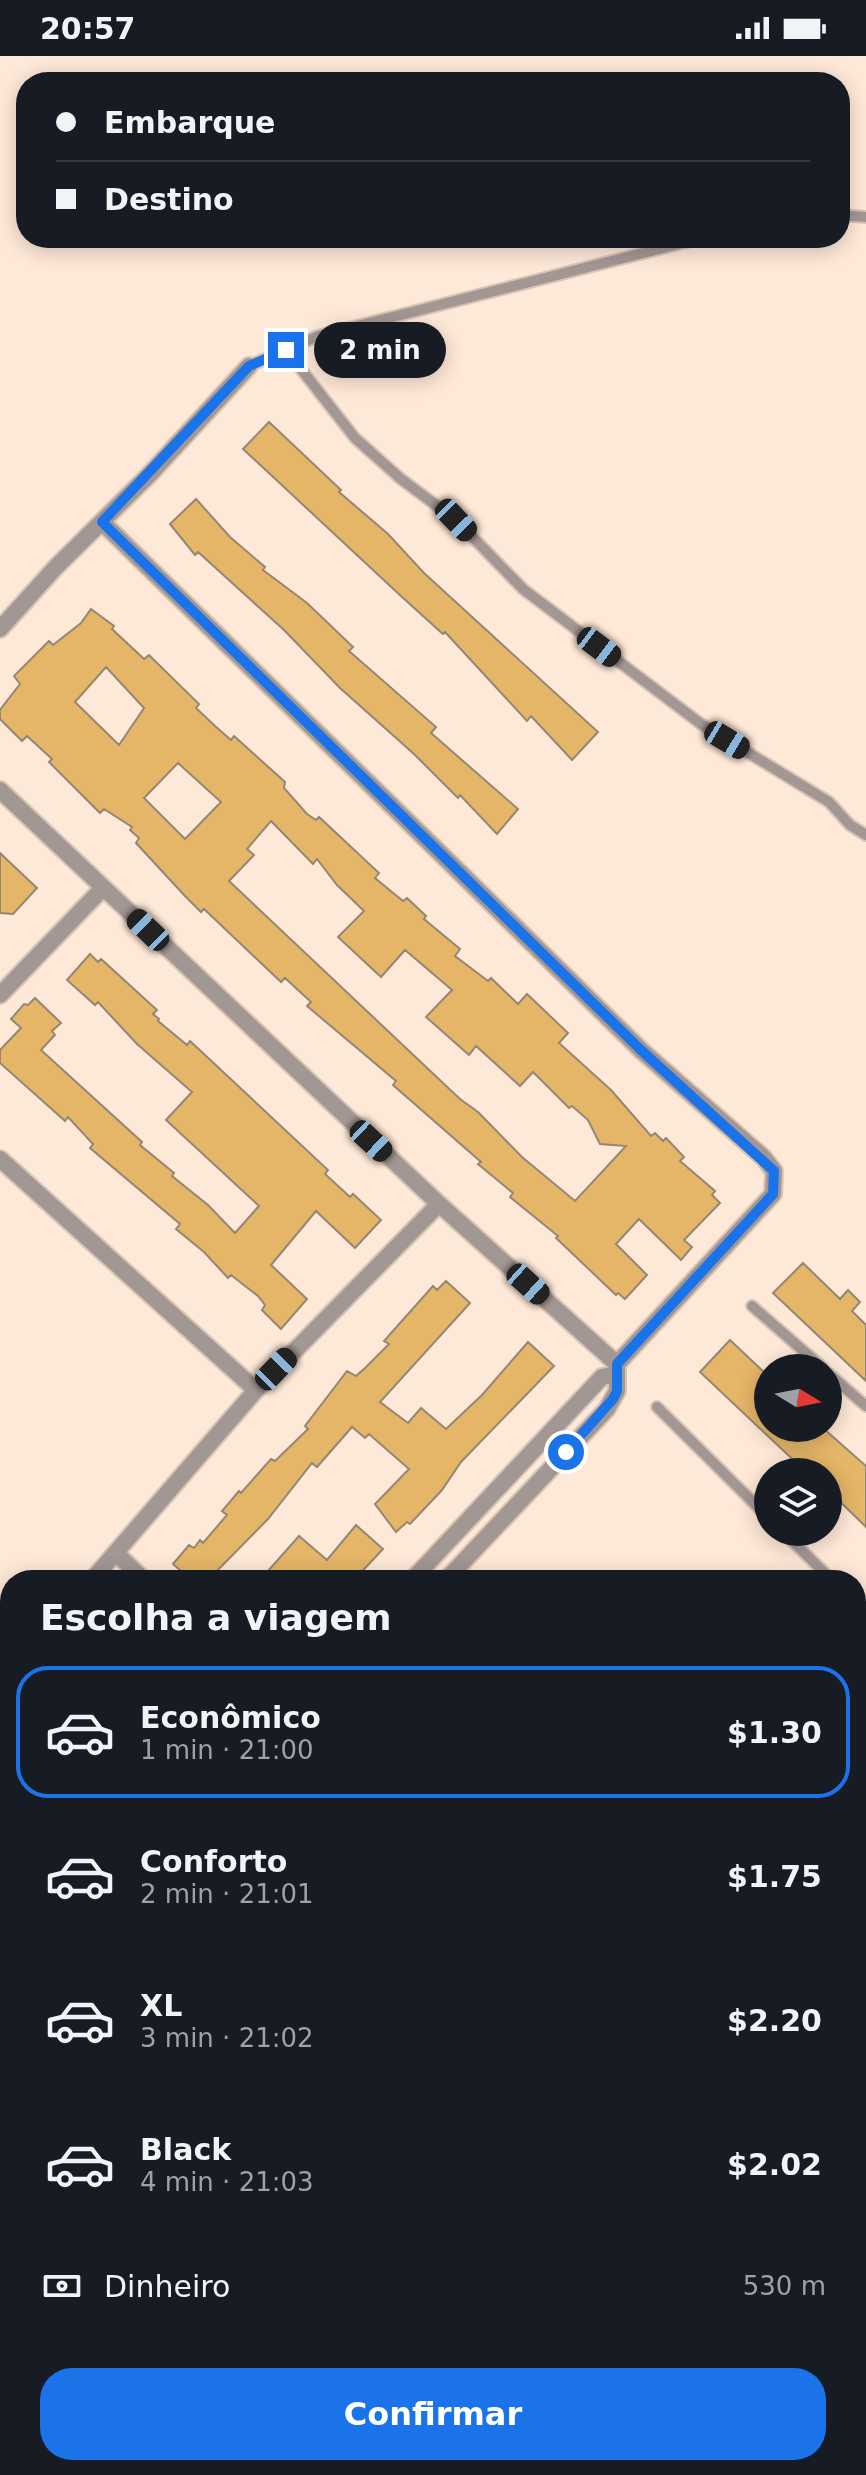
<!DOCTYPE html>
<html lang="pt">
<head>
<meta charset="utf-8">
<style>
  :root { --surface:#171b24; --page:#242831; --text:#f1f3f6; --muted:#9ea1a6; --line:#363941; --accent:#1a73e8 }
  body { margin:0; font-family:"DejaVu Sans",sans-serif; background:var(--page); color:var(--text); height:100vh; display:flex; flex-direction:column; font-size:30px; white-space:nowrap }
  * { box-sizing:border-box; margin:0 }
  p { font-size:26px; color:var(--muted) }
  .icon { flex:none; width:44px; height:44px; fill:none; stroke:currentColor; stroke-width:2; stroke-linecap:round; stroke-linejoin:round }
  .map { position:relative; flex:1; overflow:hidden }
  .side { position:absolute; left:0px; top:1514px; width:866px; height:906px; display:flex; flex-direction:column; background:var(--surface); border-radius:32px 32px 0 0; box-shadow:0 4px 20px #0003 }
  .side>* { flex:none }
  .top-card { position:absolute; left:16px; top:16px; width:834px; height:176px; border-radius:32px; box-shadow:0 4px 20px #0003; display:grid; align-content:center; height:176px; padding:0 40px; background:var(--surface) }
  .needle { width:52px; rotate:100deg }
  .buttons { position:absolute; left:754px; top:1298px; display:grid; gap:16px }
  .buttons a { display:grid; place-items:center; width:88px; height:88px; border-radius:50%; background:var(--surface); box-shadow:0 4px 20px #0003; font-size:40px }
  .end { position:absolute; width:36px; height:36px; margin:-18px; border:10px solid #1a73e8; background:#fff; box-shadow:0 0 0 4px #fff }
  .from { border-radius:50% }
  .bubble { position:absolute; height:56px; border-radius:28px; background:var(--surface); box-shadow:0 4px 20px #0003; font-size:26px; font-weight:600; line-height:56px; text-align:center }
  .car { position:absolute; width:24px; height:48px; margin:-24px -12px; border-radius:10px; box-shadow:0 0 6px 2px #0007; background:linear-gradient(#222 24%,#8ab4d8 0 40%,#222 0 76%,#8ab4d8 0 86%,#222 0) }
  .top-card b { display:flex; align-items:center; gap:28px; height:76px; font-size:30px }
  .top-card b+b { border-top:2px solid var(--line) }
  .top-card i { width:20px; height:20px; background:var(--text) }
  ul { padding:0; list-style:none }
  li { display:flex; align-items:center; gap:24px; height:132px; margin:0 16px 12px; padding:0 24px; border:4px solid transparent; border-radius:32px }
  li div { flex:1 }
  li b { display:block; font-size:30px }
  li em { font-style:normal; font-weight:600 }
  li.on { border-color:var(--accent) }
  li>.icon { width:72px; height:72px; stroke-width:1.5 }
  h2 { padding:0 40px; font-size:36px; line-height:96px }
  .pay { display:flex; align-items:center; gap:20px; height:88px; padding:0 40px; font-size:30px }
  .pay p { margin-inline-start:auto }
  .button { display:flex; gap:16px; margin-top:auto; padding:16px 40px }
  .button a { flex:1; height:92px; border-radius:32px; background:var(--accent); color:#fff; font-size:32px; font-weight:600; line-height:92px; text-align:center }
  .status { display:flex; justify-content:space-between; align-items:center; height:56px; padding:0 40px; background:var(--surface); direction:ltr }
  .status svg { height:22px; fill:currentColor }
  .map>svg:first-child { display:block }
  .building { fill:#e5b568; stroke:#948773; stroke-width:2; fill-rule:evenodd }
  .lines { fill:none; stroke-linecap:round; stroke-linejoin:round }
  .lane-casing { stroke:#d8c5b6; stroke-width:14 }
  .street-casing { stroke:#d8c5b6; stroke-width:20 }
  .lane { stroke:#a39794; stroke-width:10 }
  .street { stroke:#a39794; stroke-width:16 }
  .route { stroke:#1a73e8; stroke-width:10 }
</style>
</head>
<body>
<div class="status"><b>20:57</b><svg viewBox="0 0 49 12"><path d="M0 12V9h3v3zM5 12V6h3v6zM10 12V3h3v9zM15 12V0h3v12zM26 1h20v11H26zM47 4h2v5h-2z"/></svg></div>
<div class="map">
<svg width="866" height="2419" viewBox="0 0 866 2419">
  <rect width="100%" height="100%" fill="#fee8d7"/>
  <path class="building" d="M 269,366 L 341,434 L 339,436 L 388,478 L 424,517 L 598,676 L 572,704 L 531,660 L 527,665 L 445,576 L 443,578 L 402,541 L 243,393 Z
    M 196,443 L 230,481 L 265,511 L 263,514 L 307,547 L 353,591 L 349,595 L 436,671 L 431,677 L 518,753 L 497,778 L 460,739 L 458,742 L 414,698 L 340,632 L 284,574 L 198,496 L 195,499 L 170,468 Z
    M 91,553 L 114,570 L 112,573 L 144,603 L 149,599 L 199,648 L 196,652 L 215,670 L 231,684 L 234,680 L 285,726 L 284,732 L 307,758 L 316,764 L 319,761 L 379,817 L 375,822 L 403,845 L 407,842 L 426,860 L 424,863 L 460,893 L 455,900 L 488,925 L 491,922 L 518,948 L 527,938 L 568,977 L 559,987 L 611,1034 L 651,1080 L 655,1077 L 663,1085 L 666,1082 L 684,1101 L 680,1105 L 715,1135 L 712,1139 L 720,1147 L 684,1184 L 692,1191 L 681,1204 L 639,1163 L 616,1188 L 647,1219 L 625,1243 L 618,1237 L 616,1239 L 556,1182 L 558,1180 L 510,1141 L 513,1137 L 478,1108 L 481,1106 L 393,1029 L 396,1025 L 307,950 L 311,946 L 285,922 L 281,926 L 204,853 L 201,856 L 185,840 L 136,787 L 139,782 L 130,774 L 132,771 L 104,753 L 100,757 L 49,706 L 52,703 L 27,680 L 22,685 L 0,663 L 0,654 L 20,628 L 14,620 L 49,585 L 53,589 L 81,567 ZM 106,611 L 144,652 L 119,689 L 75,646 ZM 178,707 L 221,746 L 185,783 L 144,742 ZM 271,765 L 313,808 L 317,803 L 337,829 L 364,855 L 338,881 L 381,921 L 405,894 L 452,934 L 426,961 L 469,999 L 476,990 L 520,1030 L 533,1016 L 569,1052 L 572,1050 L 588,1064 L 600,1088 L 626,1090 L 575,1145 L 522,1101 L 478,1056 L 460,1043 L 229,825 L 254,799 L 247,793 Z
    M 0,797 L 37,832 L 13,858 L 0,857 Z
    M 90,898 L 98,906 L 101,903 L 157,954 L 153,958 L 159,963 L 158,965 L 187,989 L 190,985 L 328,1114 L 325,1118 L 350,1141 L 353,1138 L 381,1164 L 355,1192 L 316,1155 L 271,1209 L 307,1243 L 281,1273 L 262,1254 L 265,1249 L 258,1240 L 231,1219 L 228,1222 L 204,1196 L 176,1173 L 180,1168 L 90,1092 L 93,1088 L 68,1061 L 65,1065 L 0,1007 L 0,994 L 21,972 L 11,963 L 24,948 L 28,949 L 35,942 L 61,967 L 52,975 L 55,979 L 41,994 L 142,1086 L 140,1089 L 174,1117 L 172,1120 L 208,1149 L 235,1177 L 259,1150 L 166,1064 L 192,1036 L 137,988 L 98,946 L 95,949 L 67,924 Z
    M 803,1207 L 840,1243 L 848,1234 L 860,1246 L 852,1255 L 866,1269 L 866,1325 L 773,1237 Z
    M 446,1225 L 470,1247 L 380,1346 L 408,1367 L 421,1352 L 446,1373 L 482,1339 L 528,1286 L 554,1310 L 461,1406 L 442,1434 L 410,1468 L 407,1466 L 396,1476 L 375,1448 L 409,1413 L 369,1378 L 365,1382 L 352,1371 L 317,1411 L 312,1407 L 268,1463 L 208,1524 L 191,1524 L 173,1508 L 189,1489 L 194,1492 L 200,1484 L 203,1487 L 227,1459 L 222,1455 L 239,1435 L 241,1437 L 271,1403 L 275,1405 L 308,1373 L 305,1370 L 347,1315 L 356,1320 L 365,1312 L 389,1288 L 384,1285 L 433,1230 L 437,1234 Z
    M 730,1284 L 768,1320 L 768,1372 L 823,1372 L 866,1410 L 866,1471 L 828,1434 L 828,1416 L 806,1416 L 700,1316 Z
    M 356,1469 L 383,1493 L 354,1524 L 260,1524 L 299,1480 L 327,1504 Z"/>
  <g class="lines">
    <g class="lane-casing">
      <path id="lane" d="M 840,159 L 866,161
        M 286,294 L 355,382 L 401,423 L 456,464 L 523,533 L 701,668 L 829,746 L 850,769 L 866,779
        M 249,310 L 318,280 L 702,182
        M 752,1250 L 823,1312
        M 828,1317 L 866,1350
        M 657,1351 L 768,1461
        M 783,1476 L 832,1524
        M 856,1547 L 866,1557"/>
    </g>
    <g class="street-casing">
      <path id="street" d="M 102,466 L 642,995 L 764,1102 L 774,1115 L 773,1138 L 617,1308
        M 0,573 L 56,511 L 150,418 L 249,310
        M 0,734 L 439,1148 L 617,1308 L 617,1335 L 607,1353 L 446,1524
        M 0,939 L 103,832
        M 0,1103 L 256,1334
        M 117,1498 L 144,1524
        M 92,1524 L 256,1334 L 439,1148
        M 412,1524 L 602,1321 L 616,1318
        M 0,1622 L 10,1612
        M 0,1961 L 10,1951
        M 0,1997 L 10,1986
        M 0,2076 L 10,2086
        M 856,2364 L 866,2353
        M 0,2404 L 15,2419
        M 353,2410 L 363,2419
        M 808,2419 L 816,2410"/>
    </g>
    <use href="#lane" class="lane"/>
    <use href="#street" class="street"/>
  </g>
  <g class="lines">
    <path class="route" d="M 286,294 L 249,310 L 102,466 L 642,995 L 774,1115 L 773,1138 L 617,1308 L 617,1335 L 613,1343 L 566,1396"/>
  </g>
</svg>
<div class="buttons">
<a><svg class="needle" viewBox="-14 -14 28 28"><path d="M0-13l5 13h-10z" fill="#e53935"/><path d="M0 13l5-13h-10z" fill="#9ea1a6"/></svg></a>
<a><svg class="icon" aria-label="layers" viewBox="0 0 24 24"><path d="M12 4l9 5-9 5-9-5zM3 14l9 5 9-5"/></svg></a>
</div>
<i class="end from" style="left:566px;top:1396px"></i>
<i class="end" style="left:286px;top:294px"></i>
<div class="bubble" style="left:314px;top:266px;width:132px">2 min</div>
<i class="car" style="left:456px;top:464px;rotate:136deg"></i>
<i class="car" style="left:599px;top:591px;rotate:127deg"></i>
<i class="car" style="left:727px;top:684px;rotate:121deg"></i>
<i class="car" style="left:148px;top:874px;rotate:314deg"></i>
<i class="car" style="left:371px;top:1085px;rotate:133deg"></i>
<i class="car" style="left:528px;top:1228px;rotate:132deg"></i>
<i class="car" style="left:276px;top:1313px;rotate:44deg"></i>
<div class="top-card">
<b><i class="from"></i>Embarque</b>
<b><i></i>Destino</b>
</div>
<section class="side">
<h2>Escolha a viagem</h2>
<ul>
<li class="on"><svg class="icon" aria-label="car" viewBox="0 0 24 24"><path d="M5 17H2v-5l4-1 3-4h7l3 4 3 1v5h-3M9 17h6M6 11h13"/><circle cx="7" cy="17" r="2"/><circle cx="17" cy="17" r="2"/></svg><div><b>Econômico</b><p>1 min · 21:00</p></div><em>$1.30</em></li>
<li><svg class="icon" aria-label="car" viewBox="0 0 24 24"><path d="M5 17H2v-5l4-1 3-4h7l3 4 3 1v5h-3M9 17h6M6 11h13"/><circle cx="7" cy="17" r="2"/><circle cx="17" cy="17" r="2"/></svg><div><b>Conforto</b><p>2 min · 21:01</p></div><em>$1.75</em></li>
<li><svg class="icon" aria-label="car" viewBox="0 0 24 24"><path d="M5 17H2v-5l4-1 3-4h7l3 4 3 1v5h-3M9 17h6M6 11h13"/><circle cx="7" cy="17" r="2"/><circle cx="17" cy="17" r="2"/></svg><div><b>XL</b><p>3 min · 21:02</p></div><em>$2.20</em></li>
<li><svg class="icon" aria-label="car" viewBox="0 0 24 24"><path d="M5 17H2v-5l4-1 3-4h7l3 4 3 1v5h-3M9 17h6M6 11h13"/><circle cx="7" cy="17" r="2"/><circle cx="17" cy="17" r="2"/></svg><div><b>Black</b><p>4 min · 21:03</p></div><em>$2.02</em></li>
</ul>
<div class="pay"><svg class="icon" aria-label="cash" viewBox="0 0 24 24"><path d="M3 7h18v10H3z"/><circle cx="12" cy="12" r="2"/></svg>Dinheiro<p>530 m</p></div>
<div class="button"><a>Confirmar</a></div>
</section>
</div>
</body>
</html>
